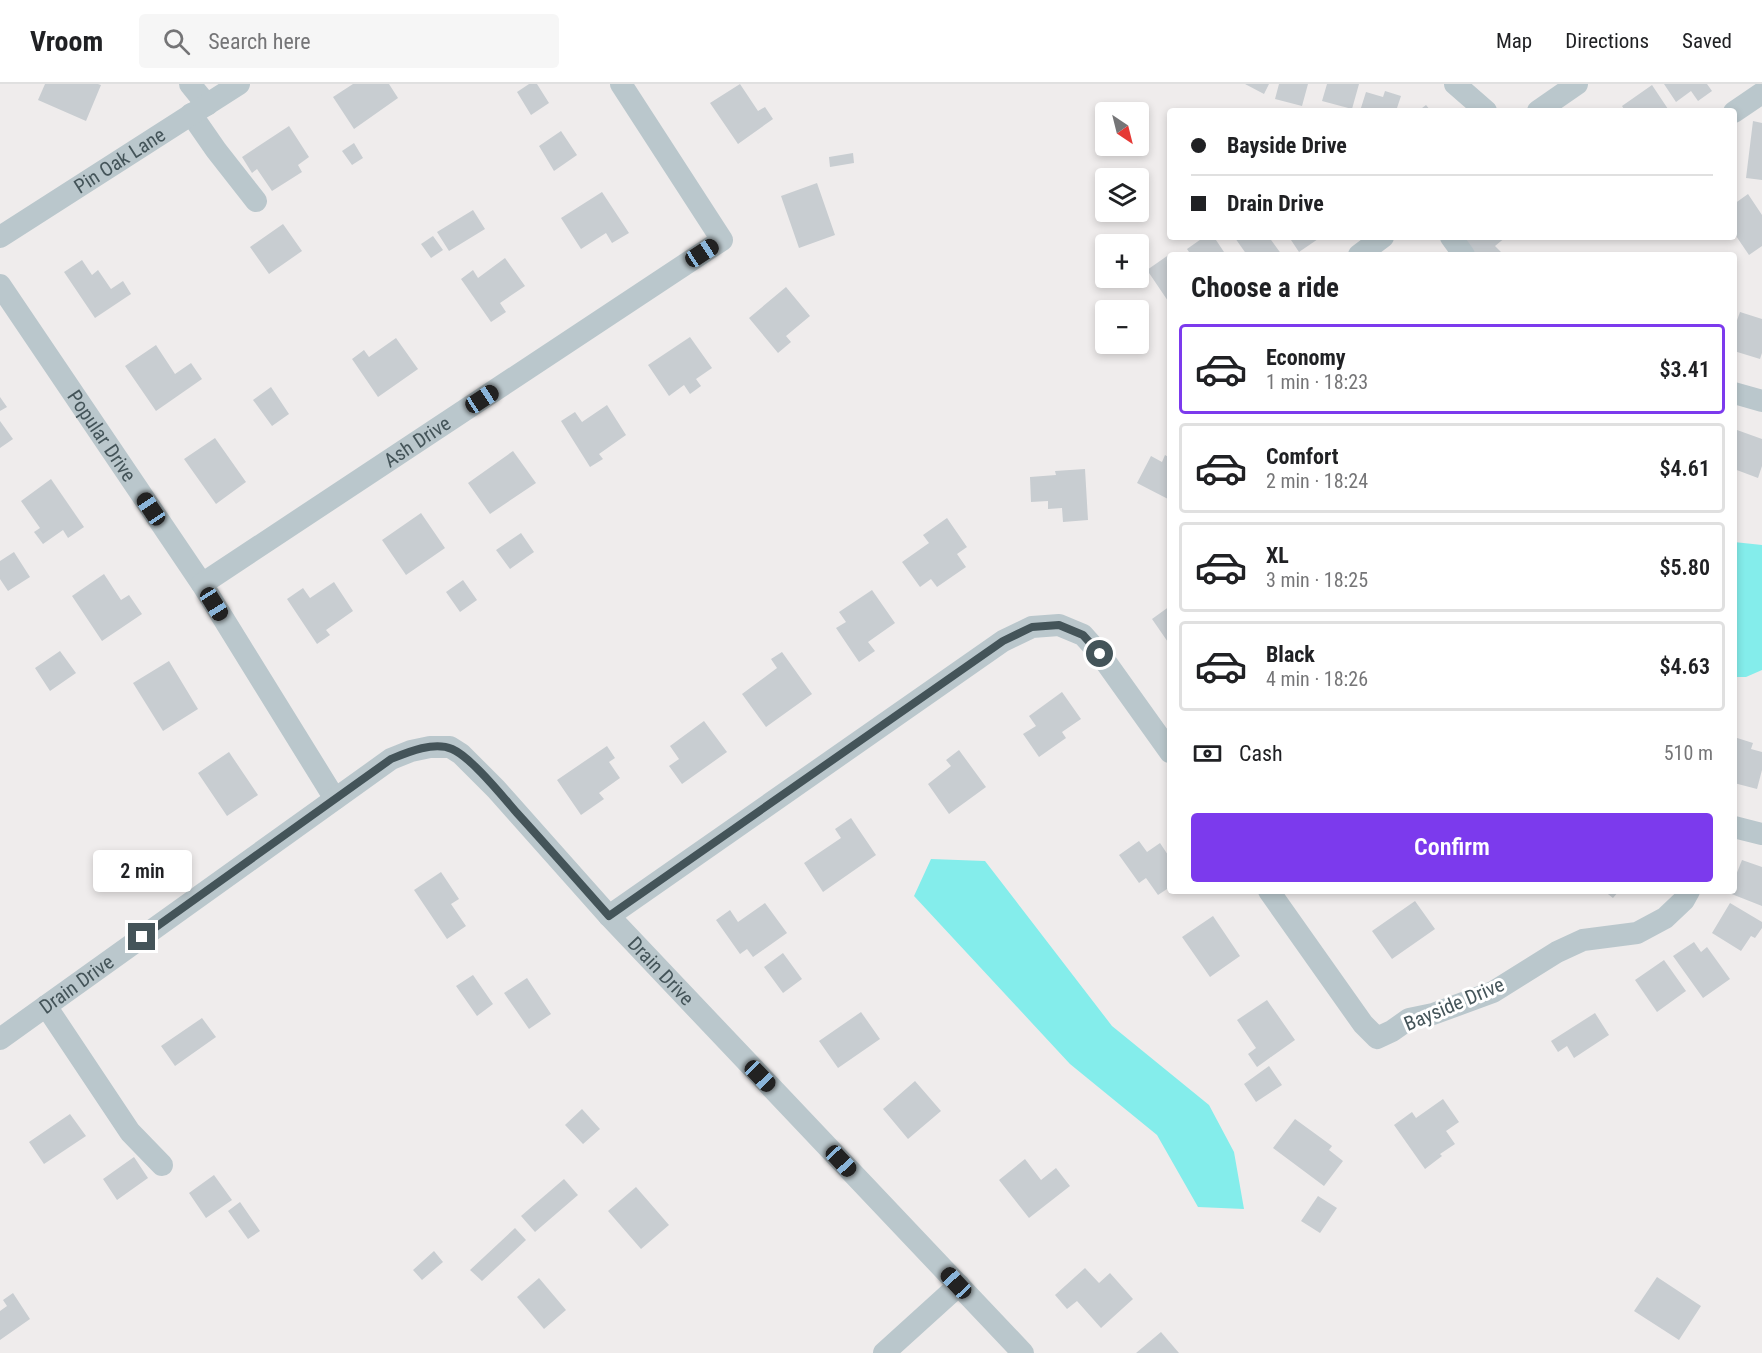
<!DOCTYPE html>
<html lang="en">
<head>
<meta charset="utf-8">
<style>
  :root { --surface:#fff; --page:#f6f6f6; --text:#202124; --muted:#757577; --line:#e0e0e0; --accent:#7c3aed }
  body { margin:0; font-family:"Roboto Condensed",sans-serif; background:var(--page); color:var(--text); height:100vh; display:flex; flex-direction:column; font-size:22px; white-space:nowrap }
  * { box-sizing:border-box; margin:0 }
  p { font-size:20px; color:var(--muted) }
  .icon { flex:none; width:33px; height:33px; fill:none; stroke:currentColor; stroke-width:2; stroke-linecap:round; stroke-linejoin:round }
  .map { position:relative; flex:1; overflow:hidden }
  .drawer { position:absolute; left:1167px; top:168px; width:570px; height:642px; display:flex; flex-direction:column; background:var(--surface); border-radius:6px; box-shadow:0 3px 9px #0003 }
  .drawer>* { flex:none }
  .top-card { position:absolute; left:1167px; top:24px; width:570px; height:132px; border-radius:6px; box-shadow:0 3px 9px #0003; display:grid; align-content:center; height:132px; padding:0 24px; background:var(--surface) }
  .needle { width:39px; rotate:145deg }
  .fabs { position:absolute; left:1095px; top:18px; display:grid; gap:12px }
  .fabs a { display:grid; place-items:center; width:54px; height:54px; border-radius:6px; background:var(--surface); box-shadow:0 3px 9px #0003; font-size:30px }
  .end { position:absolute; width:27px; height:27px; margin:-14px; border:8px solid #445459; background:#fff; box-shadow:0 0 0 3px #fff }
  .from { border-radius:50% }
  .bubble { position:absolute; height:42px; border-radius:6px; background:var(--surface); box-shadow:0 3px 9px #0003; font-size:20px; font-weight:600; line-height:42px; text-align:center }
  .car { position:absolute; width:18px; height:36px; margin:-18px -9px; border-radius:8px; box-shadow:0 0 4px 2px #0007; background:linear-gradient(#222 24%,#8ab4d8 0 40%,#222 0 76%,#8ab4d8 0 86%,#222 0) }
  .top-card b { display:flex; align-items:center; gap:21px; height:57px; font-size:22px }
  .top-card b+b { border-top:2px solid var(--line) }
  .top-card i { width:15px; height:15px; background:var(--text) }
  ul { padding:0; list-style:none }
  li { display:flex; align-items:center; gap:18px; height:90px; margin:0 12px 9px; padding:0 12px; border:3px solid var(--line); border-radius:6px }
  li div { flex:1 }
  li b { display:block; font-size:22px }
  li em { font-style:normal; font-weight:600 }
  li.active { border-color:var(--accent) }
  li>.icon { width:54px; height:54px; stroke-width:1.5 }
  h2 { padding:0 24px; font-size:27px; line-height:72px }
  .pay { display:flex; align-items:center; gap:15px; height:66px; padding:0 24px; font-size:22px }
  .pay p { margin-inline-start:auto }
  .action { display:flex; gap:12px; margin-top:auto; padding:12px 24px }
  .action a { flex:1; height:69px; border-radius:6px; background:var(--accent); color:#fff; font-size:24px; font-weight:600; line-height:69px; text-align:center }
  header { display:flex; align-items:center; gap:36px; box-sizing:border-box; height:84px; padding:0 30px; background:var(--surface); border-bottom:2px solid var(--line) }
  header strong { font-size:28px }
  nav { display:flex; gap:33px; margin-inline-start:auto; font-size:21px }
  .search { width:420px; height:54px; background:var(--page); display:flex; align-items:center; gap:15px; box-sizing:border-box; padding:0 21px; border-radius:6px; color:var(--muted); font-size:22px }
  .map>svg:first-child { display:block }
  .water { fill:#84edeb }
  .building { fill:#c8cdd1 }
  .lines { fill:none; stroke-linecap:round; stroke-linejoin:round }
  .minor { stroke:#bac7cc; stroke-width:22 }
  .route { stroke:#445459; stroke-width:8 }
  .labels { text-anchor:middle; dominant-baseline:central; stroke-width:6; stroke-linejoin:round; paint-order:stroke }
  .street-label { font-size:20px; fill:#445459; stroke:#fff }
</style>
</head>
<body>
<header>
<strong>Vroom</strong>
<div class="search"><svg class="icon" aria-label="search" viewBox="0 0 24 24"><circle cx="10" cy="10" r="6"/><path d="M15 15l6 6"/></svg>Search here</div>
<nav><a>Map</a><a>Directions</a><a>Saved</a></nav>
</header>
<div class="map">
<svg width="1762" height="1269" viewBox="0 0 1762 1269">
  <rect width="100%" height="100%" fill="#efecec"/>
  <path class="water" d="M 1734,458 L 1762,461 L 1762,586 L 1746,593 L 1734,593 Z
    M 931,775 L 985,777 L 1112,942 L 1209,1021 L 1234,1068 L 1244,1125 L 1198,1123 L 1157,1051 L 1070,980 L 914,812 Z"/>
  <path class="building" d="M 45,0 L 98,0 L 101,1 L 86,37 L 38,16 Z
    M 353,0 L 389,0 L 398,14 L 354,45 L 333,13 Z
    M 529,0 L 537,0 L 549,19 L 531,31 L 517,8 Z
    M 740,0 L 758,27 L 765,23 L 773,35 L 738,60 L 710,19 Z
    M 1245,0 L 1269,0 L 1264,10 Z
    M 1279,0 L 1308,0 L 1302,22 L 1275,15 Z
    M 1327,0 L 1359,0 L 1352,25 L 1322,17 Z
    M 1664,0 L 1707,0 L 1712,7 L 1698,17 L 1691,7 L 1676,18 Z
    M 1652,1 L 1668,25 L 1665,27 L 1625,27 L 1622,22 Z
    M 1385,7 L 1401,12 L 1396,27 L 1360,27 L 1366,8 L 1383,13 Z
    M 1426,21 L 1431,27 L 1418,27 Z
    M 1753,37 L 1762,39 L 1762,96 L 1746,94 Z
    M 289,42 L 309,73 L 298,81 L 302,88 L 272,107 L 257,85 L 252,89 L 242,73 Z
    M 561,47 L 577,71 L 554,87 L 539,62 Z
    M 354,59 L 363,74 L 352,81 L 342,67 Z
    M 853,69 L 854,79 L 830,83 L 829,73 Z
    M 817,99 L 835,151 L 799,164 L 781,112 Z
    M 602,108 L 629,149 L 612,159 L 606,149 L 581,165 L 561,134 Z
    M 1748,110 L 1762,131 L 1762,162 L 1749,171 L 1734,149 L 1734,120 Z
    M 473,126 L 485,145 L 449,167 L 437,148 Z
    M 283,140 L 302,167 L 269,190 L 250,163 Z
    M 433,152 L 443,166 L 431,174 L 421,160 Z
    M 1204,153 L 1214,153 L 1226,171 L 1191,171 L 1187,165 Z
    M 1237,153 L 1269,153 L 1282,171 L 1247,171 L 1235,154 Z
    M 1289,153 L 1321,153 L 1299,168 Z
    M 1465,153 L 1506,153 L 1495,162 L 1504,171 L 1477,171 L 1463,155 Z
    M 1170,170 L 1170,216 L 1168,217 L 1147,186 Z
    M 505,174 L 525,202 L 500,219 L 506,228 L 491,238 L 461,195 L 473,186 L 478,194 Z
    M 82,176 L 92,191 L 98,186 L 111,205 L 123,197 L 131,210 L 95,234 L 64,188 Z
    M 786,203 L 810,232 L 786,252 L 791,258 L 778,269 L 749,234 Z
    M 1740,228 L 1762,235 L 1762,269 L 1760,275 L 1734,267 L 1734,245 Z
    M 690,253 L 712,284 L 696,295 L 701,302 L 690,310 L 684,301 L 669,312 L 648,281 Z
    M 396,254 L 418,285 L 378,313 L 352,275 L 364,266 L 369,273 Z
    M 156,261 L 175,290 L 191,279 L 202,295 L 156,327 L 125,282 Z
    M 271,303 L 289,330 L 272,342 L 253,316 Z
    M 0,313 L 7,323 L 0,327 Z
    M 607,321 L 626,351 L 599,370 L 603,375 L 590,383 L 561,337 L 575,328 L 582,338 Z
    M 0,337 L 13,355 L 0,364 Z
    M 1737,346 L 1762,355 L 1762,382 L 1758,394 L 1734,385 L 1734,354 Z
    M 215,354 L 246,398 L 216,420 L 184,375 Z
    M 513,367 L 536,399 L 490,430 L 468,399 Z
    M 1165,371 L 1170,374 L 1170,411 L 1168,415 L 1137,399 L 1151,372 L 1162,378 Z
    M 1085,385 L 1088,436 L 1063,438 L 1062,424 L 1048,425 L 1048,417 L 1031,418 L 1030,393 L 1056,391 L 1055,387 Z
    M 51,395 L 84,443 L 68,454 L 63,446 L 43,460 L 34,448 L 40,444 L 21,417 Z
    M 421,429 L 445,464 L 406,491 L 382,456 Z
    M 947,434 L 967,463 L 957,470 L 966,483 L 937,503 L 931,495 L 920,503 L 902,478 L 929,459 L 923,451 Z
    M 521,449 L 534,468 L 510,485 L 496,466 Z
    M 14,468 L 30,493 L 8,507 L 0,495 L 0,477 Z
    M 104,490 L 121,516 L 129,511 L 142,530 L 102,557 L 72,512 Z
    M 463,496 L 477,516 L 460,528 L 446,508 Z
    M 334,498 L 353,527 L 326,546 L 330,551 L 317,560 L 287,515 L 303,504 L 310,514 Z
    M 872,506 L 895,539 L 868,558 L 875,567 L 859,578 L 836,544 L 846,538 L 839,528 Z
    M 1170,522 L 1170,561 L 1152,535 Z
    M 60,567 L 76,589 L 50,607 L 35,584 Z
    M 782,568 L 812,610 L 766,643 L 742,610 L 777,584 L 771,575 Z
    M 169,577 L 198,625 L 163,647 L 133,599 Z
    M 1062,608 L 1081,635 L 1062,648 L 1066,654 L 1039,673 L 1023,650 L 1036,642 L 1029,632 Z
    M 704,637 L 727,668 L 682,700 L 669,682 L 679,675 L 670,662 Z
    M 1734,653 L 1753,659 L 1751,665 L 1762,668 L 1762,686 L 1757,705 L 1734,699 Z
    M 607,662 L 615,674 L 609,678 L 620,694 L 599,709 L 604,715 L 581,731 L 557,696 Z
    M 959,666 L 986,703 L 949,730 L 928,700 L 951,682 L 946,676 Z
    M 229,668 L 258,711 L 227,732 L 198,689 Z
    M 851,734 L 876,771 L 823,808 L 804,779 L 841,754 L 835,745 Z
    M 1139,757 L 1147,768 L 1160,759 L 1170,774 L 1170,803 L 1158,811 L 1146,794 L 1139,799 L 1119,771 Z
    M 1742,776 L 1762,783 L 1762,822 L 1729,809 L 1730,807 L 1734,807 L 1734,796 Z
    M 441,788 L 459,815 L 451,820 L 466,842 L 447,855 L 414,806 Z
    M 1604,807 L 1619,807 L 1613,814 Z
    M 1415,817 L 1435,845 L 1392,875 L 1372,847 Z
    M 765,819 L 787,849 L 753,873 L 747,865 L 740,870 L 716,836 L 730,826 L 738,838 Z
    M 1730,819 L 1762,838 L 1762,844 L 1755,854 L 1751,852 L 1741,867 L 1712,849 Z
    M 1213,832 L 1240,872 L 1210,893 L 1182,853 Z
    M 1694,858 L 1701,868 L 1707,863 L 1730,895 L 1703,914 L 1673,872 Z
    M 783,869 L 802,895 L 783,909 L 764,883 Z
    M 1664,876 L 1686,907 L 1657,928 L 1635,896 Z
    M 473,891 L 493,920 L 477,932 L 456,902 Z
    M 527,894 L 551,930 L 529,945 L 504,909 Z
    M 1267,916 L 1295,956 L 1257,983 L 1248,970 L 1256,964 L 1237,936 Z
    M 861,928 L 880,955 L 838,984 L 819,957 Z
    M 1595,929 L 1609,951 L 1574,974 L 1567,962 L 1558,968 L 1551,957 Z
    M 202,934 L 216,953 L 175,982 L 161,962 Z
    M 1269,982 L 1282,1001 L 1256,1018 L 1244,1000 Z
    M 915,997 L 941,1027 L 908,1055 L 883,1025 Z
    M 1443,1015 L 1459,1038 L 1446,1047 L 1455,1060 L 1440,1070 L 1442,1072 L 1425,1085 L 1394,1041 L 1412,1028 L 1416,1034 Z
    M 582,1025 L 600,1045 L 583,1060 L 565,1041 Z
    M 70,1030 L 86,1052 L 44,1080 L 29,1058 Z
    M 1295,1035 L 1332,1062 L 1329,1066 L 1343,1077 L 1324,1102 L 1273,1064 Z
    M 134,1073 L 148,1094 L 117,1116 L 103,1095 Z
    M 1025,1075 L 1041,1096 L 1056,1084 L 1070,1102 L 1029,1134 L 999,1096 Z
    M 214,1091 L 232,1116 L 206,1134 L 189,1109 Z
    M 564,1095 L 578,1111 L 535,1148 L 521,1132 Z
    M 636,1103 L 669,1141 L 641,1165 L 608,1127 Z
    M 1318,1112 L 1337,1124 L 1320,1149 L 1301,1137 Z
    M 240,1118 L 260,1147 L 248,1155 L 228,1127 Z
    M 515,1144 L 526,1156 L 482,1197 L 470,1186 Z
    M 434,1167 L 443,1178 L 422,1196 L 413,1186 Z
    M 1085,1184 L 1099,1199 L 1110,1189 L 1133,1215 L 1101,1244 L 1077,1217 L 1067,1225 L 1055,1211 Z
    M 1657,1193 L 1701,1222 L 1679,1256 L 1634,1227 Z
    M 539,1194 L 566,1226 L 544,1245 L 517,1213 Z
    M 13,1209 L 30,1235 L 0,1256 L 0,1227 L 7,1222 L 3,1216 Z
    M 1161,1248 L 1179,1269 L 1136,1269 Z"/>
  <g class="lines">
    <g class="minor">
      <path d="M 190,0 L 207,21"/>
      <path d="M 1455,0 L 1486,27"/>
      <path d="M 1538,27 L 1577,0"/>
      <path d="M 1734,28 L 1762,9"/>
      <path d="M 191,30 L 216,66 L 256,117"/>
      <path id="s1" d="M 0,153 L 239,0"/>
      <path d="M 1451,153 L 1464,171"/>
      <path d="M 1359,171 L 1383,153"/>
      <path id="s2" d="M 0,201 L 202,500 L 335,715"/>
      <path d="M 1734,309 L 1762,317"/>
      <path id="s3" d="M 202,500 L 722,156 L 621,0"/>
      <path d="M 1734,743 L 1762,750"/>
      <path d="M 1269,807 L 1363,940 L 1377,954 L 1392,947 L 1409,935 L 1433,930 L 1493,908 L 1557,868 L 1583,856 L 1637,849 L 1665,834 L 1684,816 L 1689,807"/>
      <path d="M 609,832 L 1003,557 L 1032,543 L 1059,541 L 1083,551 L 1100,570 L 1170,668"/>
      <path d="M 46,922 L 130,1048 L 162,1081"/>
      <path id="s4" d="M 0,955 L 391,675 L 411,667 L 430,663 L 450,663 L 461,670 L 496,705 L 609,832 L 1023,1269"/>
      <path d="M 884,1269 L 959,1201"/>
    </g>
  </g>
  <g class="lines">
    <path class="route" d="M 142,853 L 391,675 C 408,668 434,657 452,665 C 471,673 503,713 517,729 C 548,763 578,797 609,832 L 1003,557 L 1032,543 L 1059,541 L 1083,551 L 1100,570"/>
  </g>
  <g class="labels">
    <g class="street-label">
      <text stroke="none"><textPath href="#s1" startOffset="142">Pin Oak Lane</textPath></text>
      <text stroke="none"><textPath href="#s2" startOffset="182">Popular Drive</textPath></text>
      <text stroke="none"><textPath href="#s3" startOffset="258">Ash Drive</textPath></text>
      <text stroke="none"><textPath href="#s4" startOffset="850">Drain Drive</textPath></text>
      <text stroke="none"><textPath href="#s4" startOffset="94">Drain Drive</textPath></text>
      <text transform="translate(1454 920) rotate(-23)">Bayside Drive</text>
    </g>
  </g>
</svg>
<div class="fabs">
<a><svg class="needle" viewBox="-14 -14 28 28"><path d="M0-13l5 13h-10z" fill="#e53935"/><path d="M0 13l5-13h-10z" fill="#757577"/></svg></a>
<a><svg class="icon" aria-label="layers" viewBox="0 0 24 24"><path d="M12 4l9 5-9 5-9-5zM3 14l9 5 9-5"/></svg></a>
<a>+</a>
<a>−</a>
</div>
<i class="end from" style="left:1100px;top:570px"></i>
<i class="end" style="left:142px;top:853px"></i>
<div class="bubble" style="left:93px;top:766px;width:99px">2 min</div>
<i class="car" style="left:702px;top:169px;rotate:57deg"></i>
<i class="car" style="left:482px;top:315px;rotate:57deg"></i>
<i class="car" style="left:151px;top:425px;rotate:326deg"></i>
<i class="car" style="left:214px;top:520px;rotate:148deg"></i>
<i class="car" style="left:760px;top:992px;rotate:136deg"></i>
<i class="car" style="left:841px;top:1077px;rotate:137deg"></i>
<i class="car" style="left:956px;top:1199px;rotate:317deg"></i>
<div class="top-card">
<b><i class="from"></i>Bayside Drive</b>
<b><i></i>Drain Drive</b>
</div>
<section class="drawer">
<h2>Choose a ride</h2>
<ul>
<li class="active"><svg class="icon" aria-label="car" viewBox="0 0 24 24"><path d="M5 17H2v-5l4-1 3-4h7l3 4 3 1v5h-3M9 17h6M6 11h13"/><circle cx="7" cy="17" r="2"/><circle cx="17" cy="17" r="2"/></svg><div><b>Economy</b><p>1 min · 18:23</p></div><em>$3.41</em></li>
<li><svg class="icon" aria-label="car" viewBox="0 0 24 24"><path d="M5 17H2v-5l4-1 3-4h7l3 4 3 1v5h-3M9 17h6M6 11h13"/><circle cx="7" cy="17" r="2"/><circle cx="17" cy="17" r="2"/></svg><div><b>Comfort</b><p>2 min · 18:24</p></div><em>$4.61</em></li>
<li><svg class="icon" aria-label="car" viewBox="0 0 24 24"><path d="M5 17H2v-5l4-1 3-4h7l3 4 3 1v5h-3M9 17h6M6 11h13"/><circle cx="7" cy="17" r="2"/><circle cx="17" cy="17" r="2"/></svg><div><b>XL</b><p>3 min · 18:25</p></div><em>$5.80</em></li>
<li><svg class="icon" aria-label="car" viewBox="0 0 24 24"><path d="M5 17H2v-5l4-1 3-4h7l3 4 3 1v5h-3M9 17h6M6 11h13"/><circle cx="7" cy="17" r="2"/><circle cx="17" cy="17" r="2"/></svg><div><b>Black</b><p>4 min · 18:26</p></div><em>$4.63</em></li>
</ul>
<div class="pay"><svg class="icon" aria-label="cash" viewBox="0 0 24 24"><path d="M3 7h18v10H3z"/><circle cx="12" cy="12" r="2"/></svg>Cash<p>510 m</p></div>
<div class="action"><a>Confirm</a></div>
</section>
</div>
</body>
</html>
